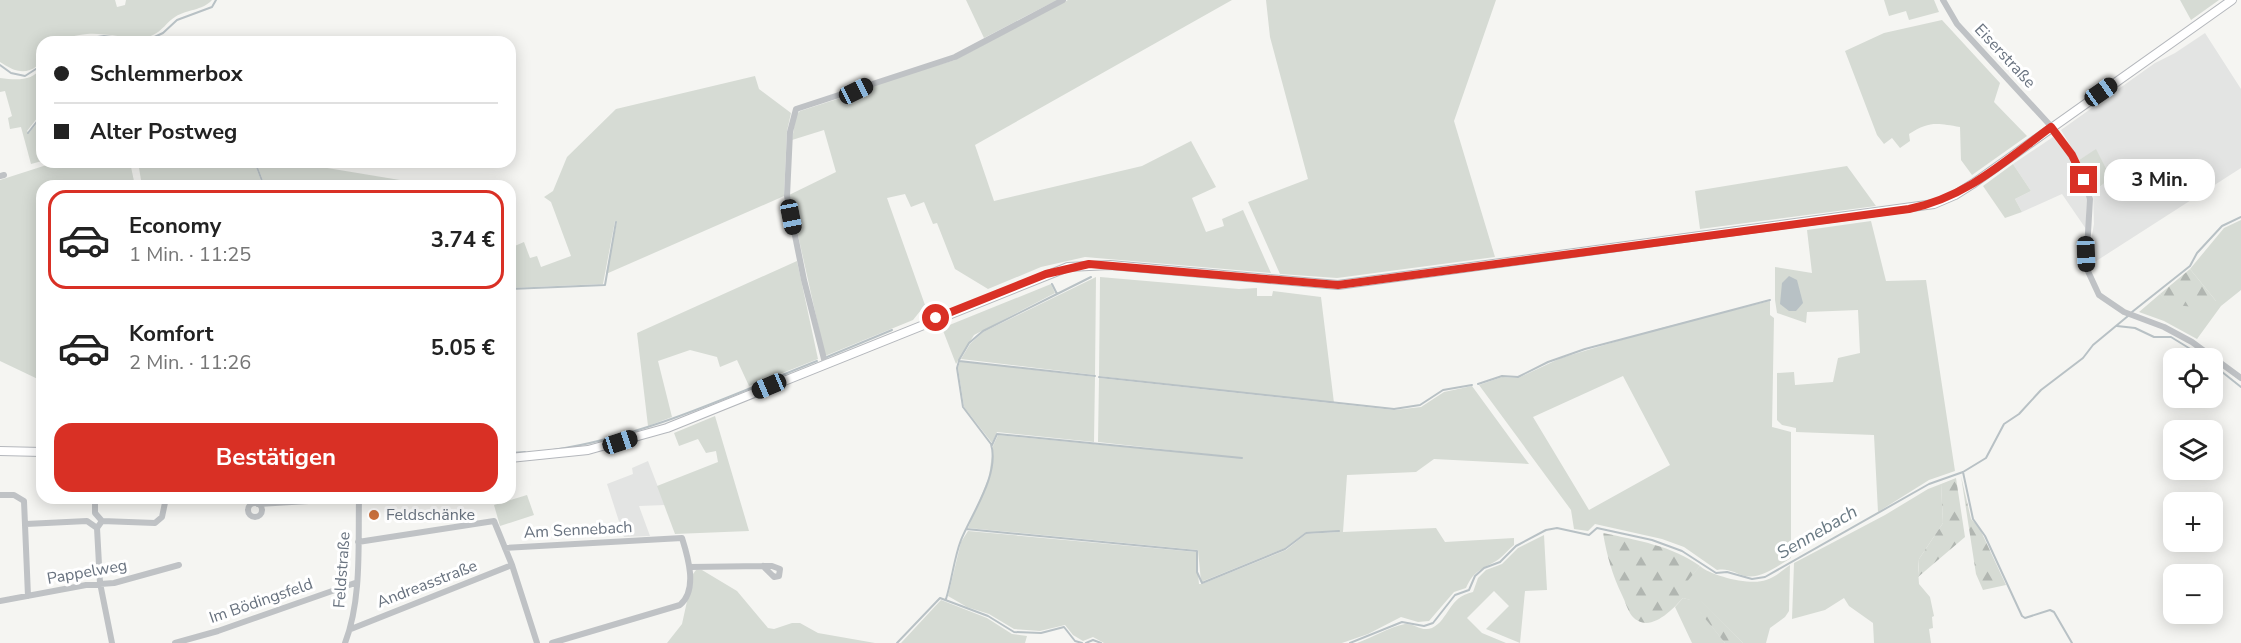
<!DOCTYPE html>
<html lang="de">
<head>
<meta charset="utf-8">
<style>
  :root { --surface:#fff; --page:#f2f2f2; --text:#222; --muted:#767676; --line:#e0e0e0; --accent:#d93025 }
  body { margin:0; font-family:"Nunito Sans",sans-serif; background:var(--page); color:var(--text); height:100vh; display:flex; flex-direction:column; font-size:22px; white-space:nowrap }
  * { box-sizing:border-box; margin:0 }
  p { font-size:20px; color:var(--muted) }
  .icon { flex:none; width:33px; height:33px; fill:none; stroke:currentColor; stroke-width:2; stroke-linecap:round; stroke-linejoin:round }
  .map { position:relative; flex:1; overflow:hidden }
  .drawer { position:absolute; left:36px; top:180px; width:480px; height:324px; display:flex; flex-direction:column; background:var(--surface); border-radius:18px; box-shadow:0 3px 15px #0003 }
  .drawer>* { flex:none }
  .top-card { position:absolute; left:36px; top:36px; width:480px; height:132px; border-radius:18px; box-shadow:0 3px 15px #0003; display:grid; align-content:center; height:132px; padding:0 18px; background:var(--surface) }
  .buttons { position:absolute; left:2163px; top:348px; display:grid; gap:12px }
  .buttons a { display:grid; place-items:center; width:60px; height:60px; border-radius:12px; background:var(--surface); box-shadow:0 3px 15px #0003; font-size:30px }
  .end { position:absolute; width:27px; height:27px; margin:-14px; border:8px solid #d93025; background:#fff; box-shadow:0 0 0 3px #fff }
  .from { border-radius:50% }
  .bubble { position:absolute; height:42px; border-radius:18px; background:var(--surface); box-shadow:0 3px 15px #0003; font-size:20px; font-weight:700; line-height:42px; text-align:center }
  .car { position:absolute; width:18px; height:36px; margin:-18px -9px; border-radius:8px; box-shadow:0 0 4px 2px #0007; background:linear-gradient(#222 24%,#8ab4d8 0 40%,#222 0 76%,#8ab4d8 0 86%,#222 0) }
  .top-card b { display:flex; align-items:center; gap:21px; height:57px; font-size:22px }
  .top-card b+b { border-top:2px solid var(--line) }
  .top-card i { width:15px; height:15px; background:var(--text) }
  ul { padding:10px 0 0; list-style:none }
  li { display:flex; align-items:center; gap:18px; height:99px; margin:0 12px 9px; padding:0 6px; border:3px solid transparent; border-radius:18px }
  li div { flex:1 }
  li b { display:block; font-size:22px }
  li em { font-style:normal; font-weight:700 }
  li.on { border-color:var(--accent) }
  li>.icon { width:54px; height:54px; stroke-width:1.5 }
  .cta { display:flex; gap:12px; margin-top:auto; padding:12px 18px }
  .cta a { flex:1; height:69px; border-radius:18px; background:var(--accent); color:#fff; font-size:24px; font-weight:700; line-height:69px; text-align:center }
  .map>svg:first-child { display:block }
  .built { fill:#e3e4e3 }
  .green { fill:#d6dbd4; fill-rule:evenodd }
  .forest { fill:url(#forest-firs) }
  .water { fill:#b8c1c5 }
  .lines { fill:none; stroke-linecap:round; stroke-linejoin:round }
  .stream { stroke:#b8c1c5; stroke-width:2 }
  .secondary-casing { stroke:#b4b7bc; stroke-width:10 }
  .street { stroke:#bfc2c5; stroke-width:6 }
  .secondary { stroke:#fff; stroke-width:8 }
  .route { stroke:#d93025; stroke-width:8 }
  .poi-dot { fill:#cb713d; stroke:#fff; stroke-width:2 }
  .labels { text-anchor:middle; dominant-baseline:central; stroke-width:6; stroke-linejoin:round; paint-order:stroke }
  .street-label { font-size:16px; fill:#68727f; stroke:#fff }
  .poi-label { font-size:16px; fill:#68727f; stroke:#fff; text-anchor:start }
  .water-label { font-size:18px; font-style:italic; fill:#697983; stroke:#fff }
</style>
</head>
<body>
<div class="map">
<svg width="2241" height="643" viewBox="0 0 2241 643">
  <defs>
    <pattern id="forest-firs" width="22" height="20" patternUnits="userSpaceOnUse" patternTransform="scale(1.5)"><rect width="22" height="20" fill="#d6dbd4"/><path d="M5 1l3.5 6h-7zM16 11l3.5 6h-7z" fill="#b1b6b1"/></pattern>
  </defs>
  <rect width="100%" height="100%" fill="#f5f5f2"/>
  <path class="built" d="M 2205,33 L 2241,89 L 2241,168 L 2090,265 L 2089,252 L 2094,224 L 2093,192 L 2111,178 L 2096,150 L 2079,160 L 2061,130 L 2155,63 L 2175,53 Z
    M 2053,137 L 2069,157 L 2087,199 L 2086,229 L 2062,194 L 2022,212 L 2015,199 L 2031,191 L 2013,164 Z
    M 648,461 L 665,505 L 639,506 L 650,536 L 624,537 L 607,484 L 633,474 L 632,468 Z"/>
  <path class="green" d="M 0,0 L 115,0 L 117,7 L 125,5 L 126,0 L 212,0 C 202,11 187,9 175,17 C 167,22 162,31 153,35 C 136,43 110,32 87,34 C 71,35 58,42 42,42 L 42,54 L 37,66 C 24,76 12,70 0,62 Z
    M 966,0 L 1057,0 L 984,38 Z
    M 1068,0 L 1232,0 L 975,145 L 994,201 L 1142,166 L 1191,141 L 1216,187 L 1192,198 L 1206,232 L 1224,226 L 1222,219 L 1243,210 L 1271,273 L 1085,257 L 1041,267 L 988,289 L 955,269 L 937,223 L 933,224 L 924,202 L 911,207 L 905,194 L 887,198 L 925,305 L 913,320 L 825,356 L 789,195 L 836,172 L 824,130 L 792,140 L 796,115 L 800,111 L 856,93 L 881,82 L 955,60 Z
    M 1266,0 L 1496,0 L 1454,121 L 1495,257 L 1337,278 L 1280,274 L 1248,202 L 1308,179 L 1270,37 Z
    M 1884,0 L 1934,0 L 1939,12 L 1909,20 L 1906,11 L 1889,16 Z
    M 2180,0 L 2219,0 L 2191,20 Z
    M 1942,20 L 2000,83 L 1994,102 L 2027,136 L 1972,175 L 1961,160 L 1960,127 C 1937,123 1929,121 1909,134 L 1910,141 L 1900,148 L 1892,138 L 1884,144 L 1877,135 L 1845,51 L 1884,33 Z
    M 42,67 L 42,112 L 27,131 L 29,133 L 42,117 L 42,161 L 31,164 L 21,127 L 10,129 L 8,118 L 12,116 L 5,91 L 0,92 L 0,78 C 16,80 32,82 42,67 Z
    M 755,76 L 759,89 L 791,113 L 787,131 L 784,196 L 606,274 L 617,222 L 615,221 L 603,284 L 510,288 L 510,248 L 524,242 L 530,258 L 537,256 L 541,267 L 571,256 L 551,202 L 544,197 L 553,191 L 567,157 L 616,109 Z
    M 2096,149 L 2111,178 L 2093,192 L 2079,160 Z
    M 56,162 L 130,162 L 135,186 L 42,186 L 42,381 L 0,361 L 0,180 Z
    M 138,162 L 254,162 L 263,186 L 142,186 Z
    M 256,162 L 291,162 L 418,183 L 418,186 L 265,186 Z
    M 2013,164 L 2031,191 L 2015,199 L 2022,212 L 2005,218 L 1983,186 Z
    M 1847,166 L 1876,206 L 1700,229 L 1695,191 Z
    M 2241,220 L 2241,290 L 2221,306 L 2197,339 L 2164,321 L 2139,312 L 2160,294 L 2169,304 L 2216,301 L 2190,269 L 2224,228 Z
    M 1871,221 L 1886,281 L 1926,280 L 1955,471 L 1929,480 L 1878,512 L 1874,435 L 1796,432 L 1796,428 L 1782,425 L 1777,420 L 1777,373 L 1794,372 L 1795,385 L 1833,382 L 1838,358 L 1860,353 L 1858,310 L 1807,312 L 1806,323 L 1777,313 L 1775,300 L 1775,267 L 1812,273 L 1807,230 Z
    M 797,261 L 818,359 L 749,386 L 737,360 L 720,367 L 717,357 L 690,350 L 658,361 L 672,417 L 648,426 L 637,333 Z
    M 1096,277 L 1095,375 L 961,359 L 970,344 L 983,332 Z
    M 1100,277 L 1239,289 L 1257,288 L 1257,296 L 1272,296 L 1273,291 L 1321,297 L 1334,403 L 1099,376 Z
    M 1051,284 L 1055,293 L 974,335 L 956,364 L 942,328 Z
    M 1770,301 L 1770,315 L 1774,318 L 1772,427 L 1791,432 L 1791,558 C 1777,566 1762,579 1745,576 C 1734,573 1729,568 1717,570 L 1684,547 L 1662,539 L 1595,524 L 1588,531 L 1574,529 L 1571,510 L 1479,385 L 1502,377 L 1518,378 L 1561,358 L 1661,328 ZM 1623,376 L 1670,465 L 1589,510 L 1533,417 Z
    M 960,361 L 1095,377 L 1094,442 L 997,432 L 992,443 L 964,407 L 958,368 Z
    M 1099,378 L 1394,410 L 1421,407 L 1444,392 L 1472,386 L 1529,464 L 1434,459 L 1416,472 L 1347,475 L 1343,532 L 1436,528 L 1445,542 L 1514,538 L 1514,545 C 1509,549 1504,555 1499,559 C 1483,570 1475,568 1466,588 L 1454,592 L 1429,621 L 1418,622 L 1401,617 L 1368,634 L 1342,643 L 1104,643 L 1093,637 L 1083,641 L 1073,635 L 1065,625 L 1040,631 L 1014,629 L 989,614 L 967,607 L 948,596 L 961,542 L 968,531 L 1196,552 L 1199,584 L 1202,584 L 1286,550 L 1306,534 L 1339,532 L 1306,532 L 1285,548 L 1201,582 L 1198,550 L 968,528 L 989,477 L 993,446 L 998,435 L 1242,458 L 1098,442 Z
    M 715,416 L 749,531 L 675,534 L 657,486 L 718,462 L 716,451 L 706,453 L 698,439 L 679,446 L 674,433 Z
    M 1941,484 L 1943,523 L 1919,559 L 1918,570 L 1919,584 L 1930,597 L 1934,616 L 1932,617 L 1933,628 L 1929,629 L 1931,643 L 1874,643 L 1873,623 L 1849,606 L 1844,598 L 1825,610 L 1792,619 L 1794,563 L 1885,515 L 1928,489 Z
    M 527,495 L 534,515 L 500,526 L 494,505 Z
    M 1544,535 L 1547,590 L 1525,591 L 1520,643 L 1486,629 L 1509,606 L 1494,591 L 1467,618 L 1482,633 L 1506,643 L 1357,643 C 1372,638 1389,627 1405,624 C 1414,623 1421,632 1432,628 C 1449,620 1448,597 1473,592 L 1478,578 L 1486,570 L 1502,564 L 1518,548 Z
    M 1790,565 L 1789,611 L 1785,617 L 1770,628 L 1766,643 L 1743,643 L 1684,584 L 1700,566 C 1711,576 1751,586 1766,580 C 1774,578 1783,570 1790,565 Z
    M 696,570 L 702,570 L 737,591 L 768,628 L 774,629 L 792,623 L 800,623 L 818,633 L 875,643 L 667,643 L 682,624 L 693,574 Z
    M 1683,598 L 1691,600 L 1725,643 L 1692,643 L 1675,607 Z
    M 941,600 L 987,618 L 1012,634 L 1027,636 L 1025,643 L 901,643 Z"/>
  <path class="forest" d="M 2190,269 L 2216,301 L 2210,309 L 2168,304 L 2160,294 Z
    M 1961,476 L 1971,519 L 1979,527 L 2006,585 L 1983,590 L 1976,574 Z
    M 1956,478 L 1965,537 L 1918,577 L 1919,559 L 1943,523 L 1941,484 Z
    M 1603,533 C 1636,540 1673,546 1700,566 L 1685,584 L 1743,643 L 1725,643 L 1690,600 L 1683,598 C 1672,610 1649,635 1632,616 C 1628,611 1625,601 1622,595 C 1612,574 1607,556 1603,533 Z"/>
  <path class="water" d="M 1789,276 L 1797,280 L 1803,303 L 1796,311 L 1789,311 L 1780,304 L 1782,283 Z"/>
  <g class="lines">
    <path class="stream" d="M 63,42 L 104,36 L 146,41 L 163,33 L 177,20 L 212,7 L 216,0
      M 0,65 L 11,73 L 25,76 L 39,67 L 42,60
      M 28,133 L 42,115
      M 255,162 L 264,186
      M 510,289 L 605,285 L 616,222
      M 1057,294 L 1091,277
      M 2132,312 L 2190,266 L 2197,253 L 2222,226 L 2241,217
      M 2117,326 L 2135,328 L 2154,337 L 2171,337 L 2205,358
      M 827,357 L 892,330
      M 959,360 L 969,343 L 983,331 L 1057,294 L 1052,284
      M 2212,364 L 2241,387
      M 1099,377 L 1394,409 L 1420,405 L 1443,390 L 1472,385
      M 1478,384 L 1502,376 L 1518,377 L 1548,362 L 1585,349 L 1770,300
      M 992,445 L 997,434 L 1242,458
      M 553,450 C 646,436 731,395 817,361
      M 510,453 L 525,452
      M 1963,472 L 1973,519 L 1985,536 L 2022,616 L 2025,618 L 2050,610 L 2054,612 L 2072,643
      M 966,529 L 1197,551 L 1197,572 L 1202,583 L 1285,549 L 1306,533 L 1339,531
      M 946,599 C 952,580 954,558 961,540 C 972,513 1000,474 991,444 L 963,407 L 957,368 L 959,361 L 1095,376
      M 897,643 L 940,598 L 988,616 L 1014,632 L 1041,633 L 1064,627 L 1075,641 L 1082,643
      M 1086,643 L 1093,640 L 1101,643
      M 1350,643 L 1402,622 L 1424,626 L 1433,623 L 1455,595 L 1469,590 L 1475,576 L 1484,568 L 1500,562 L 1516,546 L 1546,530 L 1557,528 L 1589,535 L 1597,528 L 1652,540 L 1682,551 L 1716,573 L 1727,572 L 1752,579 L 1765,577 L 1929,484 L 1963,472 L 1986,458 L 2004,424 L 2019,414 L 2041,390 L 2083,358 L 2093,345 L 2128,316"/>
    <g class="secondary-casing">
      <path id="secondary" d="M 0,451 L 42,452
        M 510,458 L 588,450 L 667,428 L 1068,267 L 1110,265 L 1338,285 L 1934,204 L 1955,195 L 1974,183 L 2232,0"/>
    </g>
    <path class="street" d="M 1943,0 L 1957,24 L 2049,124 L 2071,155 L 2084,180 L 2090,199 L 2086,267 L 2099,295 L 2124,312 L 2164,327 L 2192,342 L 2241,378
      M 0,176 L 4,175
      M 825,363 L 804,280 L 787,196 L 790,132 L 796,109 L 955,57 L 1063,0
      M 0,495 L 14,495 L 24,501 L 28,596
      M 95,498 L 95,513 L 102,521
      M248 510a7 7 0 1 1 14 0a7 7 0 1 1-14 0Z
      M 258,504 L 359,498
      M 26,524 L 87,521 L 97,528
      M 358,542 L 494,521 L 512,565 L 537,643
      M 505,548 L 682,538 C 688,557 698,590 680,605 L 552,643
      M 690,567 L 772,566 L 780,569 L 779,576 L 774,577 L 763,566
      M 0,601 L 86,585 L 114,583 L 179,565
      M 351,629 L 512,565
      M 112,643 L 100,583 L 97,528 L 102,521 L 155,523 L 162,517 L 166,498
      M 175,643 L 218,631 L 355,583
      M 345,643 C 362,599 358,544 359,498"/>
    <use href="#secondary" class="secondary"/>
  </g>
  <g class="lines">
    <path class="route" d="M 936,318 L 1046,274 L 1089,264 L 1338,285 L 1909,209 C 1967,197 2005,161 2051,127 L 2072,155 L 2084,180"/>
  </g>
  <circle class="poi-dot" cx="374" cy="515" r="6"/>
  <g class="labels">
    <g class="street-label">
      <text transform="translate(2005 56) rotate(47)">Eiserstraße</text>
      <text transform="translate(578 530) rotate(-3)">Am Sennebach</text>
      <text transform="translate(342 570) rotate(-86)">Feldstraße</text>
      <text transform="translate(87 572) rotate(-10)">Pappelweg</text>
      <text transform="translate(427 584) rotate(-21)">Andreasstraße</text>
      <text transform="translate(261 601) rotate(-19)">Im Bödingsfeld</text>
    </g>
    <g class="poi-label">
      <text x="386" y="515">Feldschänke</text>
    </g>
    <g class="water-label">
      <text transform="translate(1817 532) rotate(-30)">Sennebach</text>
    </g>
  </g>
</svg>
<div class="buttons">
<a><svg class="icon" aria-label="locate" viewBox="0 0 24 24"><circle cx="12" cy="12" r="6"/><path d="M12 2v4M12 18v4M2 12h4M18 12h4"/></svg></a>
<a><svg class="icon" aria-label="layers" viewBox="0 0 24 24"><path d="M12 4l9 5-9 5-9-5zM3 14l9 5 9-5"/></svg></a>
<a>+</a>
<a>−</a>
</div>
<i class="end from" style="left:936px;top:318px"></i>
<i class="end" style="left:2084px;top:180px"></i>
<div class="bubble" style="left:2104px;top:159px;width:111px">3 Min.</div>
<i class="car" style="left:856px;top:91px;rotate:64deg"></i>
<i class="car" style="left:2101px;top:92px;rotate:55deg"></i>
<i class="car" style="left:791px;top:217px;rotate:169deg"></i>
<i class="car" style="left:2086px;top:254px;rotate:178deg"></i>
<i class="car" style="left:769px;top:386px;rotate:247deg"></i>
<i class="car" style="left:620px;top:442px;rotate:72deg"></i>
<div class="top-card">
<b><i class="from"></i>Schlemmerbox</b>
<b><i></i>Alter Postweg</b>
</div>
<section class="drawer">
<ul>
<li class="on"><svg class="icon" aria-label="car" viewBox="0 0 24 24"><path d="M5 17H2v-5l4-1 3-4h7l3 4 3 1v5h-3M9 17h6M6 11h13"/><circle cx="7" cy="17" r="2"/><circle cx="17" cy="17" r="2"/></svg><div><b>Economy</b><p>1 Min. · 11:25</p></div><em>3.74 €</em></li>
<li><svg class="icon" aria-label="car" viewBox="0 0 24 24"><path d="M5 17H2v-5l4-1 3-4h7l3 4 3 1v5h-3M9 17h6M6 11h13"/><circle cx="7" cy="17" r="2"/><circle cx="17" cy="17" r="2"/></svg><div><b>Komfort</b><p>2 Min. · 11:26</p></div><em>5.05 €</em></li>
</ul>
<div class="cta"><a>Bestätigen</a></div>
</section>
</div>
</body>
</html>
